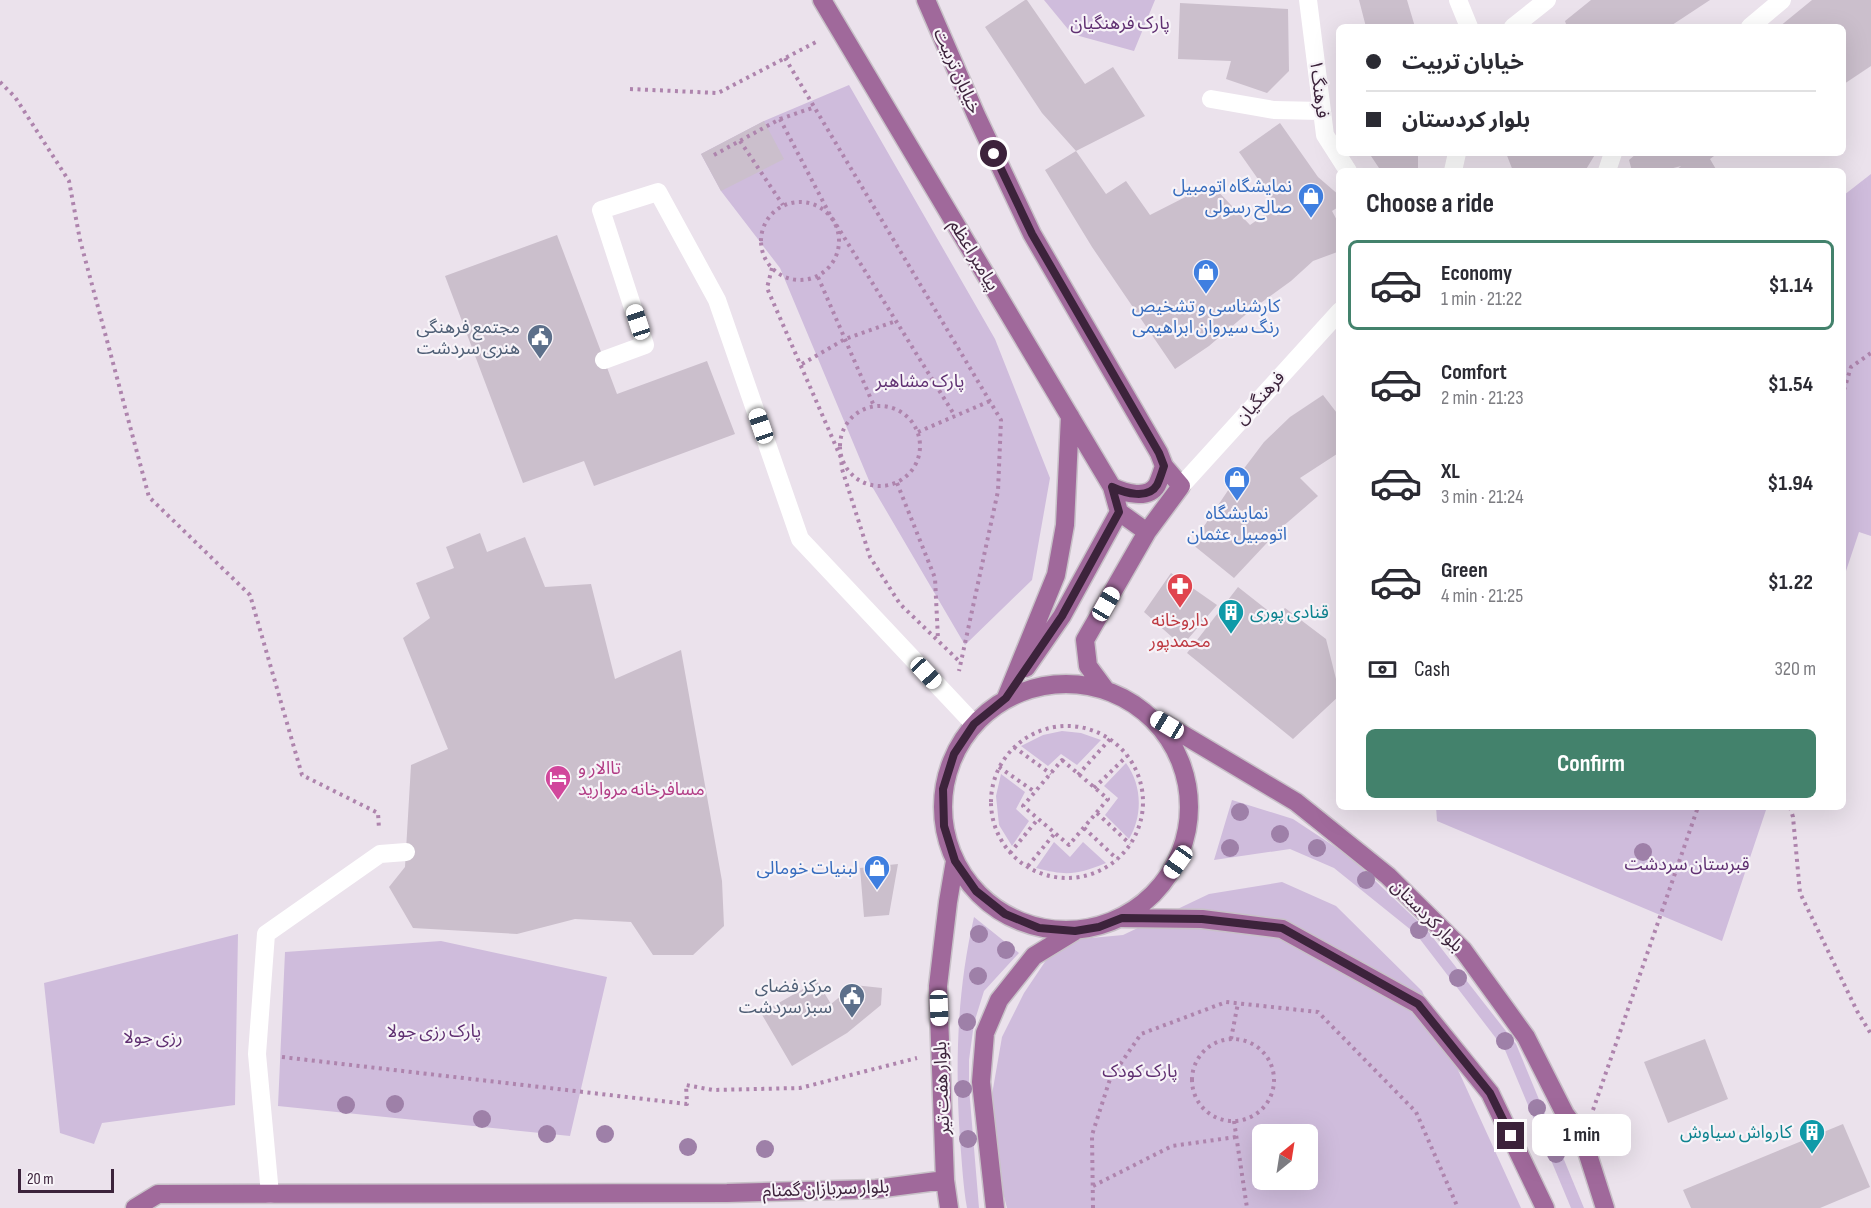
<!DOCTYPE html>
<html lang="en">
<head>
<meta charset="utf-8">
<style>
  :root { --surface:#fff; --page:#f7f7f7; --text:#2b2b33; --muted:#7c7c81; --line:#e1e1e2; --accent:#43826c }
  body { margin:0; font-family:"Sofia Sans Condensed","Noto Sans Arabic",sans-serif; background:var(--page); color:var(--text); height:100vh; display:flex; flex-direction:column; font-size:22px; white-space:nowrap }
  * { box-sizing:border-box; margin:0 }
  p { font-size:20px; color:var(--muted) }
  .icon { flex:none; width:33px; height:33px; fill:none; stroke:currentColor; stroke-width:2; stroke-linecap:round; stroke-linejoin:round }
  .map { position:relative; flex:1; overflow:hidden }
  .side { position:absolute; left:1336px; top:168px; width:510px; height:642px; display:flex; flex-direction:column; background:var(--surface); border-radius:9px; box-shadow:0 6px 24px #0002 }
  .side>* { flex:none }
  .guide { position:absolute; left:1336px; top:24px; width:510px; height:132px; border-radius:9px; box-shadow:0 6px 24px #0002; display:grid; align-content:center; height:132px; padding:0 30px; background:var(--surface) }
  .needle { width:39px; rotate:30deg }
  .buttons { position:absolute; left:1252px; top:1124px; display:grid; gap:12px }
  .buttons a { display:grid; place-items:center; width:66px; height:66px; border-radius:9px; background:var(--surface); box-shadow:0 6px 24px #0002; font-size:30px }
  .scale { position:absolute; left:18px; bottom:15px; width:96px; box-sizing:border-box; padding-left:6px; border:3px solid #3c233b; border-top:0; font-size:16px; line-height:21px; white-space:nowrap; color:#3c233b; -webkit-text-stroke:4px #f7f3f8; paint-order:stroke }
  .end { position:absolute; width:27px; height:27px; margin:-14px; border:8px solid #3c233b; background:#fff; box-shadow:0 0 0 3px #fff }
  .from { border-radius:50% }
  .bubble { position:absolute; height:42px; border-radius:9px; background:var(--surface); box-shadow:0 6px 24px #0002; font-size:20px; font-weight:700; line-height:42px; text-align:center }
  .car { position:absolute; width:18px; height:36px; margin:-18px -9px; border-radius:8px; box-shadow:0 0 4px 2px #0007; background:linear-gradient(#fff 24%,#345 0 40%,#fff 0 76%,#345 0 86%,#fff 0) }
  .guide b { display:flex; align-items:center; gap:21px; height:57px; font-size:22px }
  .guide b+b { border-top:2px solid var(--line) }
  .guide i { width:15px; height:15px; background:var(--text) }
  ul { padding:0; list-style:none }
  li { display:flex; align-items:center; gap:18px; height:90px; margin:0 12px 9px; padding:0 18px; border:3px solid transparent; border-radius:9px }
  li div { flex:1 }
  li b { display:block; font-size:22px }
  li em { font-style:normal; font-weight:700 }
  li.on { border-color:var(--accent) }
  li>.icon { width:54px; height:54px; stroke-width:1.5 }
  h2 { padding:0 30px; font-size:27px; line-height:72px }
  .pay { display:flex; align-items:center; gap:15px; height:66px; padding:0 30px; font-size:22px }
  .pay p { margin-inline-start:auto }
  .button { display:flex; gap:12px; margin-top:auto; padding:12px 30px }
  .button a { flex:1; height:69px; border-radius:9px; background:var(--accent); color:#fff; font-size:24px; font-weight:700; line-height:69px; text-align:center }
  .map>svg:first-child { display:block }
  .green { fill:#cfbcdc; fill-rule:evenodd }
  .building { fill:#cbbfcc }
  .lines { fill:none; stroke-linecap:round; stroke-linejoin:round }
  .major-casing { stroke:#c8c1c8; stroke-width:21 }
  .path { stroke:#ae84ad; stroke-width:4; stroke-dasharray:3 4.5; stroke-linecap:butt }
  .minor { stroke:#fff; stroke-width:18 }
  .major { stroke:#a0699b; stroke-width:18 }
  .tree { fill:#9e80a8 }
  .route { stroke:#3c233b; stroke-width:8 }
  .labels { text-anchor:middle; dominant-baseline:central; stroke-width:4.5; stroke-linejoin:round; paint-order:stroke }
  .park-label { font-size:18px; fill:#5f2f71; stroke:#f7f3f8 }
  .street-label { font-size:18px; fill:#3c233b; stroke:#f7f3f8 }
  .shop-label { font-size:18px; fill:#366cbe; stroke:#f7f3f8; text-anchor:end }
  .service-label { font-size:18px; fill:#4e5e75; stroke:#f7f3f8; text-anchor:end }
  .culture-label { font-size:18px; fill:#0d838f; stroke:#f7f3f8; text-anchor:start }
  .health-label { font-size:18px; fill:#be3a42; stroke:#f7f3f8 }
  .hotel-label { font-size:18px; fill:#b23c85; stroke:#f7f3f8; text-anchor:start }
</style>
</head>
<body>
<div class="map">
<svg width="1871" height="1208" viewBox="0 0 1871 1208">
  <rect width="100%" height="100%" fill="#ebe2ec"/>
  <path class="green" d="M 1044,0 L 1155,0 L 1134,51 L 1072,34 Z
    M 849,85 L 995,339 L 1050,478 L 1032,580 L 965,645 L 870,483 L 780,268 L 721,191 L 701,154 L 764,121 Z
    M 1871,174 L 1871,536 L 1859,532 L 1844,577 L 1844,195 Z
    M 1062,731 L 1081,733 L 1101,740 L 1077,765 L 1061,754 L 1048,766 L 1021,746 L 1043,735 Z
    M 1126,763 C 1142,785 1143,815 1129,839 L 1105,815 L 1118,798 L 1104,786 Z
    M 1001,774 L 1025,792 L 1016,809 L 1029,821 L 1012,846 L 999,825 L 996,796 Z
    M 1232,800 L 1293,819 L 1349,856 L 1427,930 L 1516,1044 L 1584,1208 L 1571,1208 L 1505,1050 L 1416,934 L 1334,868 L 1290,849 L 1214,860 Z
    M 1436,807 L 1767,807 L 1722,941 L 1437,821 Z
    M 1054,842 L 1070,857 L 1083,842 L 1106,863 C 1076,875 1067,876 1036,868 Z
    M 1282,882 L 1336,906 L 1422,991 L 1521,1208 L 1007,1208 L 986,1129 L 1002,1037 L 1024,993 L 1059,941 L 1123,935 L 1209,894 ZM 1263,1134 L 1308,1134 L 1308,1179 L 1263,1179 Z
    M 974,917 L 1019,953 L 984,991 L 974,1023 L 969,1060 L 969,1088 L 979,1208 L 967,1208 C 963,1186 962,1162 960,1140 C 955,1064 957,991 974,917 Z
    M 238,934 L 235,1105 L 102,1123 L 94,1144 L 60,1133 L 44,983 Z
    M 441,941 L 607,977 L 570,1136 L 278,1106 L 285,952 Z"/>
  <path class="building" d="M 1025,0 L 1027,0 L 1085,84 L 1113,67 L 1145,116 L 1076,151 L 1106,194 L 1126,181 L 1150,215 L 1211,184 L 1250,225 L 1277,206 L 1239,152 L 1280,123 L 1318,177 L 1340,196 L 1340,206 L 1332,211 L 1340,226 L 1340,251 L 1313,261 L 1291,281 L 1251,310 L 1209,346 L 1175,369 L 1092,247 L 1045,170 L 1076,151 L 1042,113 L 985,27 Z
    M 1359,0 L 1407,0 L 1415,27 L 1366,27 Z
    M 1591,0 L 1710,0 L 1669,27 L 1567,27 L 1565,21 Z
    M 1812,0 L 1871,0 L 1871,66 L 1844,84 L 1844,27 L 1779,27 Z
    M 1180,3 L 1288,9 L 1289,71 L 1267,93 L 1226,79 L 1231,61 L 1178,59 Z
    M 764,121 L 784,159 L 721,191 L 701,154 Z
    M 1369,153 L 1418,153 L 1418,171 L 1381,171 Z
    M 1506,153 L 1596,153 L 1585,171 L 1513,171 Z
    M 1637,153 L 1718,153 L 1710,159 L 1717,171 L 1675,171 L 1681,166 L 1662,171 L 1632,171 L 1629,160 Z
    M 557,235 L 617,394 L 707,361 L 735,434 L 594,486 L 584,461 L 523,483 L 445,276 Z
    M 1323,395 L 1340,417 L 1340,452 L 1300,478 L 1318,496 L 1281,528 L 1234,578 L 1192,544 L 1233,483 L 1264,442 L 1290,417 Z
    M 480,533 L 487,552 L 525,537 L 545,587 L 591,584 L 615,679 L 681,650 L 722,881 L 724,926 L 693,955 L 653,955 L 631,922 L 575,919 L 517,934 L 413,928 L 389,887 L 405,867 L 411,765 L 448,749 L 403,638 L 430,618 L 416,583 L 454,568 L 446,547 Z
    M 1171,573 L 1217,605 L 1182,646 L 1144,612 Z
    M 1238,587 L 1276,617 L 1285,608 L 1326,639 L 1340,695 L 1293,739 L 1187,653 Z
    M 898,864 L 889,915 L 864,917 L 860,868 Z
    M 817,981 L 831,1004 L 854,985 L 882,988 L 881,1005 L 847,1033 L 792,1066 L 761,1013 Z
    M 1705,1039 L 1728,1099 L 1668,1123 L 1644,1062 Z
    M 1843,1124 L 1870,1187 L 1820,1208 L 1691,1208 L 1683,1190 Z"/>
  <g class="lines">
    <g class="major-casing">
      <path id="major" d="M 822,0 L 1112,487 L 1119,512
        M 926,0 L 976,115 L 1032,234 L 1159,453 L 1164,466 L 1181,486 L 1147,532 L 1085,640 L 1088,666 L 1105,689
        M 1112,487 C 1125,493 1148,500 1157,485 C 1160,479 1162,472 1164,466
        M 1119,512 L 1147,532
        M 1026,668 L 1062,616 L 1119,512
        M943 807a123 123 0 1 1 246 0a123 123 0 1 1-246 0Z
        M 1006,698 L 1056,575 L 1065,525 L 1070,416
        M 1162,722 L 1296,802 L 1388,876 L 1463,950 L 1526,1037 L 1565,1114 L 1583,1139 L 1605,1208
        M 1122,918 L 1202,919 L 1282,929 L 1418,1004 L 1490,1093 L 1545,1208
        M 135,1208 L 158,1194 L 727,1193 L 876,1189 L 945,1180
        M 949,1208 L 945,1180 L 938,986 L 948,902 L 955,861
        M 995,1208 L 981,1082 L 985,1033 L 999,1000 L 1034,956 L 1075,931"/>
    </g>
    <path class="path" d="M 785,58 L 1001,420 L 998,491 L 959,671
      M 0,82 L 15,97 L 69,181 L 80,240 L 149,497 L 250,595 L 302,775 L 378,813 L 379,829
      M 630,89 L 718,93 L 818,41
      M 780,119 L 815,107
      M 740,141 L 783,205
      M 714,155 L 780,119 L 829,213 L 955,416
      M761 241a39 39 0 1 1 78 0a39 39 0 1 1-78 0Z
      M 772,268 L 767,288 L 841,458 L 842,469 L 870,557 L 900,604 L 961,663
      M 818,277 L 874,406
      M 802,364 L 845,339 L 896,321
      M 1844,390 L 1851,367 L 1871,353
      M840 446a40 40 0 1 1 80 0a40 40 0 1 1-80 0Z
      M 918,432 L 990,401
      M 897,483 L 935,578 L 938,639
      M991 802a76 76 0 1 1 152 0a76 76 0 1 1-152 0Z
      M 1014,747 L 1051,774
      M 1062,760 L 1108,799 L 1069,845 L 1023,806 Z
      M 999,767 L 1035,792
      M 1078,775 L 1110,739
      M 1094,788 L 1127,756
      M 1790,807 L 1793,817 L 1800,893 L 1857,1011 L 1871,1034
      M 1097,813 L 1130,844
      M 1084,828 L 1117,859
      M 1010,853 L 1038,819
      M 1028,866 L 1055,833
      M 1231,1039 L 1238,1003
      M1192 1080a41 41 0 1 1 82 0a41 41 0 1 1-82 0Z
      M 282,1057 L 687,1104 L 686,1085 L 713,1090 L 800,1088 L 917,1058
      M 1593,1110 L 1698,807
      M 1234,1121 L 1247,1208
      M 1093,1186 L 1172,1146 L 1236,1137
      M 1093,1208 L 1092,1135 L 1110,1079 L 1141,1034 L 1226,1002 L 1318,1012 L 1416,1112 L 1458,1208"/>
    <path class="minor" d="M 1308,0 L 1325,135 L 1348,171
      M 1458,0 L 1469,27
      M 1513,27 L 1547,0
      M 1750,27 L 1782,0
      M 1211,99 L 1274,110 L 1322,111
      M 1453,171 L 1457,153
      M 1607,171 L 1613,153
      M 604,360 L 645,345 L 601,210 L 658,192 L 717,300 L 800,539 L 974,724
      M 1181,486 L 1340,311
      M 270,1194 L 257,1054 L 266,934 L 380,854 L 406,852"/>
    <use href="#major" class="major"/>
  </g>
  <g class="tree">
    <circle cx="1240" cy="812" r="9"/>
    <circle cx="1280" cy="834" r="9"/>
    <circle cx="1230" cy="848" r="9"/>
    <circle cx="1317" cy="848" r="9"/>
    <circle cx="1643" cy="852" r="9"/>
    <circle cx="1366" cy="880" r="9"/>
    <circle cx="1419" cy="930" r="9"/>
    <circle cx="979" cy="934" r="9"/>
    <circle cx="1006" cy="950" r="9"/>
    <circle cx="978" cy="976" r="9"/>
    <circle cx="1458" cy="978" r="9"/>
    <circle cx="967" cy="1022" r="9"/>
    <circle cx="1505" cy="1041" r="9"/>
    <circle cx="963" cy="1089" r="9"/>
    <circle cx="395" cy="1104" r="9"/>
    <circle cx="346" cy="1105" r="9"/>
    <circle cx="1537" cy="1108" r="9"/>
    <circle cx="482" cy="1119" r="9"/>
    <circle cx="547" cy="1134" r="9"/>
    <circle cx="605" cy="1134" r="9"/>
    <circle cx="968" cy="1139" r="9"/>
    <circle cx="688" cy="1147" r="9"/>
    <circle cx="765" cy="1149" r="9"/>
    <circle cx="1556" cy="1154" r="9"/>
  </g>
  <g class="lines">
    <path class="route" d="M 994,154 L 1032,234 L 1159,453 L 1164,466 C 1162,472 1160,479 1157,485 C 1148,500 1125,493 1112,487 L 1119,512 L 1062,616 L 1006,698 L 974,724 L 954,754 L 943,789 L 944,826 L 955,861 L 976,891 L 1005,914 L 1039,928 L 1075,931 L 1099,927 L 1122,918 L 1202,919 L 1282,928 L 1418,1004 L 1490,1093 L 1511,1136"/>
  </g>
  <defs>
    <g id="shop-pin" transform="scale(1.35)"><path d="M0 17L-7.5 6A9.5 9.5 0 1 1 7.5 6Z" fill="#3f7fe0" stroke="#f7f3f8"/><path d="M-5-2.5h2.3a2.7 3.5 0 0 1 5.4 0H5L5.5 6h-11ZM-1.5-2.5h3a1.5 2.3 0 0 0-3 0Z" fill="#fff"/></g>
    <g id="civic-pin" transform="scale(1.35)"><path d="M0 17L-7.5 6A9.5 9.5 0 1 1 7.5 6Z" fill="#5c6f8a" stroke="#f7f3f8"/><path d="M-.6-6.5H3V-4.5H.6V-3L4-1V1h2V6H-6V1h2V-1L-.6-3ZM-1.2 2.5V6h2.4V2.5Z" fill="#fff"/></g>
    <g id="pharmacy-pin" transform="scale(1.35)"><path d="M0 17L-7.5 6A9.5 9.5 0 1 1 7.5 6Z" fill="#e0444e" stroke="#f7f3f8"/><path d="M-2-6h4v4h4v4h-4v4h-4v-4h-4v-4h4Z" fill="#fff"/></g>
    <g id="building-pin" transform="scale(1.35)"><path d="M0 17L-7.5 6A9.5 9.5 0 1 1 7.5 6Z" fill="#0f9aa8" stroke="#f7f3f8"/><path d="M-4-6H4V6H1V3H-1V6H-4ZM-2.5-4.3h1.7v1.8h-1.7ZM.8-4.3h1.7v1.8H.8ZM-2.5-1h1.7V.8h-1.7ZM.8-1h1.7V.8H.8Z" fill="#fff"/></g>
    <g id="hotel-pin" transform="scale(1.35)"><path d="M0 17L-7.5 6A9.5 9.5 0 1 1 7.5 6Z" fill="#d1479c" stroke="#f7f3f8"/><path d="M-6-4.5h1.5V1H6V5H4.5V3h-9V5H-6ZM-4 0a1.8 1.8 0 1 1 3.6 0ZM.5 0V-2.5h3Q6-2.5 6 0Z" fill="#fff"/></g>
  </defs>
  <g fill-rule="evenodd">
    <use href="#shop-pin" x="1311" y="196"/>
    <use href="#shop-pin" x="1206" y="272"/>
    <use href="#civic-pin" x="540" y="337"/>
    <use href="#shop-pin" x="1237" y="479"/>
    <use href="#pharmacy-pin" x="1180" y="586"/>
    <use href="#building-pin" x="1231" y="612"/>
    <use href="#hotel-pin" x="558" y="778"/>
    <use href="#shop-pin" x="877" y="868"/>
    <use href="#civic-pin" x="852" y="996"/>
    <use href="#building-pin" x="1812" y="1132"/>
  </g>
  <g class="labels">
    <g class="park-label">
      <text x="1120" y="23">پارک فرهنگیان</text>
      <text x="920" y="381">پارک مشاهبر</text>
      <text x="1687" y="864">قبرستان سردشت</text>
      <text x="434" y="1031">پارک رزی جولا</text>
      <text x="153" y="1037">رزی جولا</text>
      <text x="1140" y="1071">پارک کودک</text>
    </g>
    <g class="street-label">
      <text transform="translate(957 71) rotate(66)">خیابان تربیت</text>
      <text transform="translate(1319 89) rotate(83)">فرهنگ۱</text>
      <text transform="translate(974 255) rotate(59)">پیامبر اعظم</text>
      <text transform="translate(1260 398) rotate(-48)">فرهنگیان</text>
      <text transform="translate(1427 916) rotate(45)">بلوار کردستان</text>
      <text transform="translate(942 1088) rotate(-92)">بلوار هفت تیر</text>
      <text transform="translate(826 1189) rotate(-2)">بلوار سربازان گمنام</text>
    </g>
    <g class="shop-label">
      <text x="1292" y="186">نمایشگاه اتومبیل<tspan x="1292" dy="21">صالح رسولی</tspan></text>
      <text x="1206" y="306" text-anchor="middle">کارشناسی و تشخیص<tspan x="1206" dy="21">رنگ سیروان ابراهیمی</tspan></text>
      <text x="1237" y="513" text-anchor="middle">نمایشگاه<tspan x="1237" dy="21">اتومبیل عثمان</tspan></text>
      <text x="858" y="868">لبنیات خومالی</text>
    </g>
    <g class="service-label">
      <text x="520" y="327">مجتمع فرهنگی<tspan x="520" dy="21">هنری سردشت</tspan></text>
      <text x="832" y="986">مرکز فضای<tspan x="832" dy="21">سبز سردشت</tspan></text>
    </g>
    <g class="culture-label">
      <text x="1250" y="612">قنادی پوری</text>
      <text x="1792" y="1132" text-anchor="end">کارواش سیاوش</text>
    </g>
    <g class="health-label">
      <text x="1180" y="620">داروخانه<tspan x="1180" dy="21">محمدپور</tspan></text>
    </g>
    <g class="hotel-label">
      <text x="578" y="768">تاالار و<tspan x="578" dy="21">مسافرخانه مروارید</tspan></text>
    </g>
  </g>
</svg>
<div class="buttons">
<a><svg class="needle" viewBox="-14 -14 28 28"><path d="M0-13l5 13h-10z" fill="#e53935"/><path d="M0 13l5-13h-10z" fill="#7c7c81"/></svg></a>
</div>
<div class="scale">20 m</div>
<i class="end from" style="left:994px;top:154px"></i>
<i class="end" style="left:1511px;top:1136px"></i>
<div class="bubble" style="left:1532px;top:1114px;width:99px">1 min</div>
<i class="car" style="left:638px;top:322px;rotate:342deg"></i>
<i class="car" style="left:761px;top:426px;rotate:341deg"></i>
<i class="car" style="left:1106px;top:604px;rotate:30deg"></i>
<i class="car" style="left:926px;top:673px;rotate:137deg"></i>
<i class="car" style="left:1167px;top:725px;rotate:301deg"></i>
<i class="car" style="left:1178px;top:862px;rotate:215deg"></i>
<i class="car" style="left:939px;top:1008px;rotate:178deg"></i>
<div class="guide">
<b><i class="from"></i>خیابان تربیت</b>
<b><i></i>بلوار کردستان</b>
</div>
<section class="side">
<h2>Choose a ride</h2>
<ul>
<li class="on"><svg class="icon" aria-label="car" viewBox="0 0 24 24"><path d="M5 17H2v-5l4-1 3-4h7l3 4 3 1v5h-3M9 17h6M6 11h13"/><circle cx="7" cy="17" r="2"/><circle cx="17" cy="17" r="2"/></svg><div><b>Economy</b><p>1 min · 21:22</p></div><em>$1.14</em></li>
<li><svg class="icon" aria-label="car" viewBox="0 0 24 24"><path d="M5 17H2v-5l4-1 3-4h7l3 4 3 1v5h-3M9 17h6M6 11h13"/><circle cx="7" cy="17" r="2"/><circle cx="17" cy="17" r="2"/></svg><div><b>Comfort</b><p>2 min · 21:23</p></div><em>$1.54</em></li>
<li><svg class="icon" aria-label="car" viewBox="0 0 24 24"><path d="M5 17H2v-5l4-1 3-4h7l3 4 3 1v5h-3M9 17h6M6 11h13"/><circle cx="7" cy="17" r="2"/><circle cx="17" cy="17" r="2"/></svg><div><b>XL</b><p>3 min · 21:24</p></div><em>$1.94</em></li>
<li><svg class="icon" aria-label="car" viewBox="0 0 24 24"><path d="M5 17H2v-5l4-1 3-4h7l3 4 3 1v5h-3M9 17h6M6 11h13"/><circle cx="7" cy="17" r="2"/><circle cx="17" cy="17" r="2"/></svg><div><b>Green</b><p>4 min · 21:25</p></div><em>$1.22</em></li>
</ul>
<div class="pay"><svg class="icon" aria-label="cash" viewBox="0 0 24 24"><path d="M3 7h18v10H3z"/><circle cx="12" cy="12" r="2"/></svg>Cash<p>320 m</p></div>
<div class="button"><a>Confirm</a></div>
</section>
</div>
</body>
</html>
